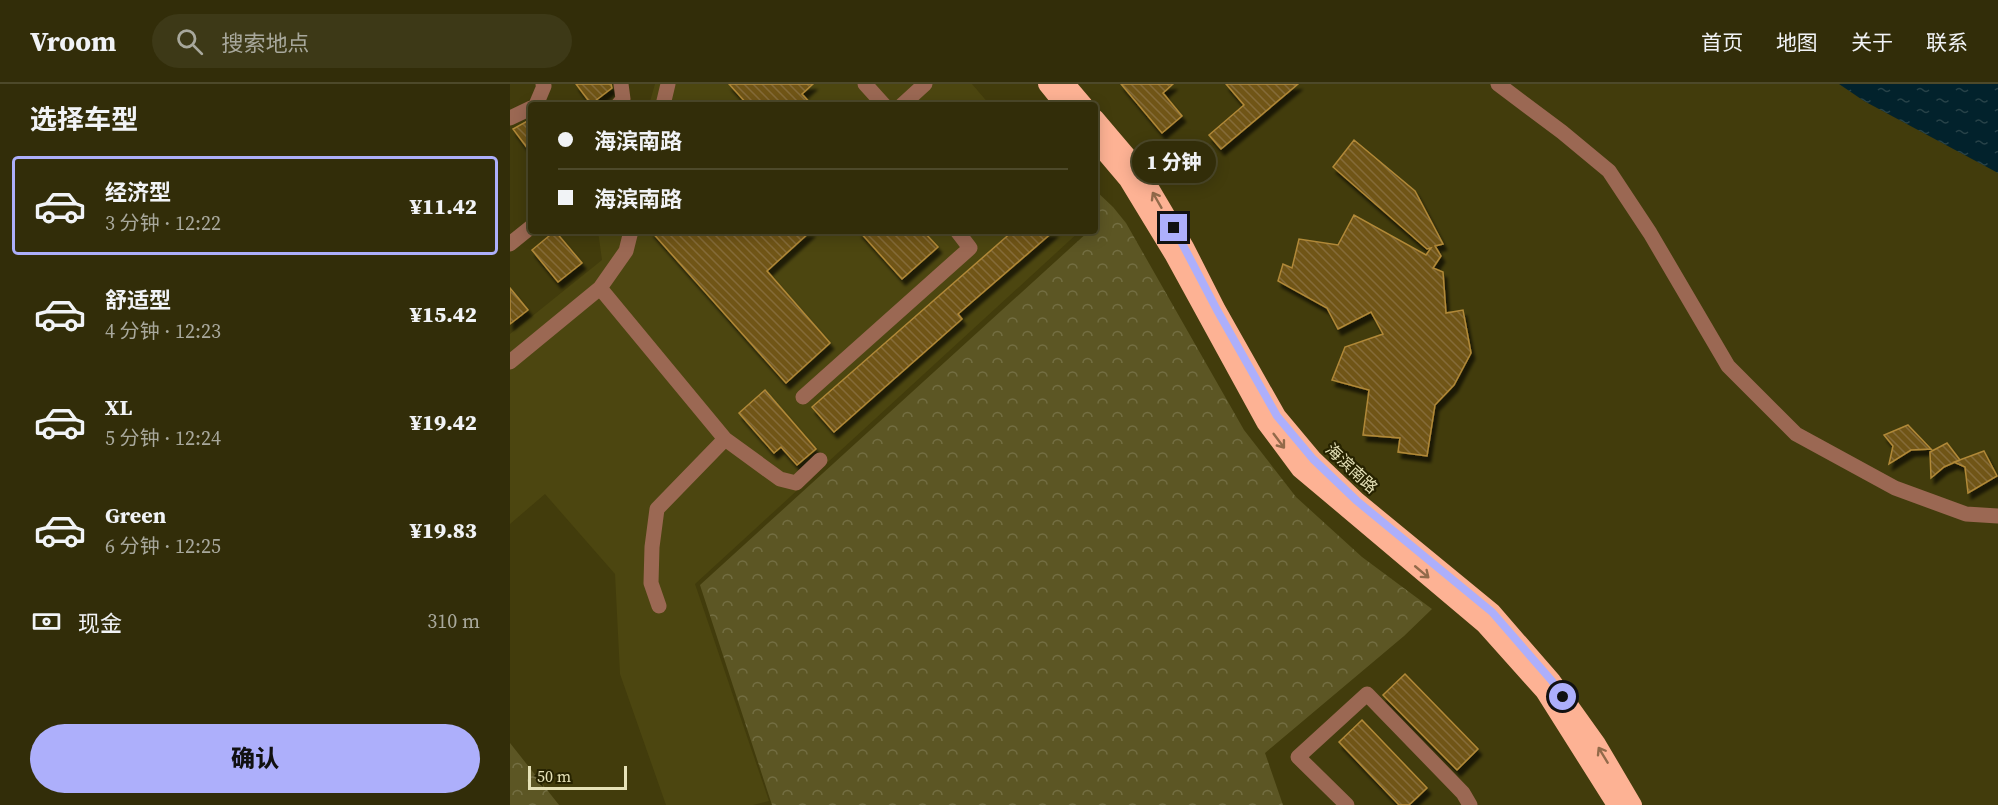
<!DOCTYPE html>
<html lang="zh">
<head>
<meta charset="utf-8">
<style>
  :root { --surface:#322d09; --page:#3d3917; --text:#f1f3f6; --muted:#a8a89c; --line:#4d492a; --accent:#adaffb }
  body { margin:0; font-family:"Source Serif 4","Noto Sans SC",serif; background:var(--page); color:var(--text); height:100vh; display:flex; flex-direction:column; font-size:22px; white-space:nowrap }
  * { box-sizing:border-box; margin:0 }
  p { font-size:20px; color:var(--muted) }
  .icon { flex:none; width:33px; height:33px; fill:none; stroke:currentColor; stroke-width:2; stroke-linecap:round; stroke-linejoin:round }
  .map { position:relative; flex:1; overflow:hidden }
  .side { display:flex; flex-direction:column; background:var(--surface); width:510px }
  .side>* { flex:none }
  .hud { position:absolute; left:18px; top:18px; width:570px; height:132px; border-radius:6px; box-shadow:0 3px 15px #0003,0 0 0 2px var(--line); display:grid; align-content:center; height:132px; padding:0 30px; background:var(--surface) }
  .scale { position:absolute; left:18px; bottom:15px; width:99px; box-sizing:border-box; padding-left:6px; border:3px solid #e6e2b8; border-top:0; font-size:16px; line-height:21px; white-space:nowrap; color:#e6e2b8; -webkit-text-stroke:4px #272300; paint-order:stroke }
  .end { position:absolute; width:27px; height:27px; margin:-14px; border:8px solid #adaffb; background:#111; box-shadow:0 0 0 3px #111 }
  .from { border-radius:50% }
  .bubble { position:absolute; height:42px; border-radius:21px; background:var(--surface); box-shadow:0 3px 15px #0003,0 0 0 2px var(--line); font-size:20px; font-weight:800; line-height:42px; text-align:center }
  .hud b { display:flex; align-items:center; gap:21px; height:57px; font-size:22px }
  .hud b+b { border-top:2px solid var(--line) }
  .hud i { width:15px; height:15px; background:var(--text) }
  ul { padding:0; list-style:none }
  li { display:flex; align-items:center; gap:18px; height:99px; margin:0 12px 9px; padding:0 18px; border:3px solid transparent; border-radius:6px }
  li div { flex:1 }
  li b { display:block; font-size:22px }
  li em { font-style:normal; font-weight:800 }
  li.current { border-color:var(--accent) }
  li>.icon { width:54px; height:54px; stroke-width:1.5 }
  h2 { padding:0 30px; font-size:27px; line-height:72px }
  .pay { display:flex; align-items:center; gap:15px; height:66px; padding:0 30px; font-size:22px }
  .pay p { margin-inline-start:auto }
  .cta { display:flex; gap:12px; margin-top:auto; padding:12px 30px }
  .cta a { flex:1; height:69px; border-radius:36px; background:var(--accent); color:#111; font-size:24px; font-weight:800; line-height:69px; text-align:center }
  header { display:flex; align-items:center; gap:36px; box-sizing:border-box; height:84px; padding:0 30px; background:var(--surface); border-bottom:2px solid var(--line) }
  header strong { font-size:28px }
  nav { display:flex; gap:33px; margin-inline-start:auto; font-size:21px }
  .search { width:420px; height:54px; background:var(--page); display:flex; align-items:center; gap:15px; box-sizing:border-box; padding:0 21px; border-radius:33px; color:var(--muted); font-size:22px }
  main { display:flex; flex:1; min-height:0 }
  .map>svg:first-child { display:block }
  .built { fill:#4c4610 }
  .forest { fill:url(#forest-crowns) }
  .water { fill:url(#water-ripples) }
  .building { fill:url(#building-back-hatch); stroke:#b18938; stroke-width:1.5; filter:url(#shadow) }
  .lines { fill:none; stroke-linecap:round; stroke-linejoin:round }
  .minor { stroke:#9b6853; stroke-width:15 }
  .highway { stroke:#fdb294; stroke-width:18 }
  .oneway { stroke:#926a4a }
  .route { stroke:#adaffb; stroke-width:8 }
  .labels { text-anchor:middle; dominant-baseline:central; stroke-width:4.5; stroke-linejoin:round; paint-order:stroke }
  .street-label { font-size:16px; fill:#e6e2b8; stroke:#272300 }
</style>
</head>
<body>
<header>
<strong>Vroom</strong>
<div class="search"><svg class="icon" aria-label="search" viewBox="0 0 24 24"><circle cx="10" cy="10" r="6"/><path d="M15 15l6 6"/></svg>搜索地点</div>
<nav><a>首页</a><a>地图</a><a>关于</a><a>联系</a></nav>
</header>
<main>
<section class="side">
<h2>选择车型</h2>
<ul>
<li class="current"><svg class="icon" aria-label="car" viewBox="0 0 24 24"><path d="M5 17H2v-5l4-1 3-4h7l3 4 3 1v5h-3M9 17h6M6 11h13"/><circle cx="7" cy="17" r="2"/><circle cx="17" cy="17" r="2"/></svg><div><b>经济型</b><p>3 分钟 · 12:22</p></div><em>¥11.42</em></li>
<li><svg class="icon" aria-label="car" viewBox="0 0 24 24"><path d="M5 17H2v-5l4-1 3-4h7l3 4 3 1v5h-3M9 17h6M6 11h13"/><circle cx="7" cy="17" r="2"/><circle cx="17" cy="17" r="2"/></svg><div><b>舒适型</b><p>4 分钟 · 12:23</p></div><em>¥15.42</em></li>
<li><svg class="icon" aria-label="car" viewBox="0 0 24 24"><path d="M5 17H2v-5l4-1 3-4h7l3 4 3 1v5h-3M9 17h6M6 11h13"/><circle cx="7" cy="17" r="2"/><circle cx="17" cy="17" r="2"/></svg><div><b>XL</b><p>5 分钟 · 12:24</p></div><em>¥19.42</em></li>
<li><svg class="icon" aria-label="car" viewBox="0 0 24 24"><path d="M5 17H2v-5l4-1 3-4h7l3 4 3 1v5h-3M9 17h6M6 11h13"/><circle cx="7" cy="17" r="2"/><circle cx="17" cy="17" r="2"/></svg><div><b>Green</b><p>6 分钟 · 12:25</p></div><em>¥19.83</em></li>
</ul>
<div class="pay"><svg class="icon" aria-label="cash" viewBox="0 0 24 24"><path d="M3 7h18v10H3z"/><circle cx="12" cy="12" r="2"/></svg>现金<p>310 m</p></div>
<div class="cta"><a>确认</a></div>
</section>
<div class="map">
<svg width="1488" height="721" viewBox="0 0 1488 721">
  <defs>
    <pattern id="forest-crowns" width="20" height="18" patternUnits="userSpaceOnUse" patternTransform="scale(1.5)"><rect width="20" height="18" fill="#5c5624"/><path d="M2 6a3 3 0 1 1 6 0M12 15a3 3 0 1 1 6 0" fill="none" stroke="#736e42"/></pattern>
    <pattern id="water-ripples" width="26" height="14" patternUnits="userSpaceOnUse" patternTransform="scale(1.5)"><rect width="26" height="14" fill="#02222c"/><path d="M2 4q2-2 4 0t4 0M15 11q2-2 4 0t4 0" fill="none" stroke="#274248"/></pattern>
    <pattern id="building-back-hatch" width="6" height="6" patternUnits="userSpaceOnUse" patternTransform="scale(1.5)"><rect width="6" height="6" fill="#705419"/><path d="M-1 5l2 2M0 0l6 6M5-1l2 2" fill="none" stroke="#846c38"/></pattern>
    <filter id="shadow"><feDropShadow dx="3.5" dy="6" stdDeviation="1.5" flood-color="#0009"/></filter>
  </defs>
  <rect width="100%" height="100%" fill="#423c0c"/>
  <path class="built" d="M 145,0 L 462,0 L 480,21 L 139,21 Z
    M 88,147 L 570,147 L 185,500 L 259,717 L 243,721 L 156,721 L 110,590 L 105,490 L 35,410 L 0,440 L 0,250 L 92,176 Z"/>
  <path class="forest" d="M 585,106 L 603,123 L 616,139 L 734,346 L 786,413 L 852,473 L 922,525 L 894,552 L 755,669 L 773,721 L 262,721 L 190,501 L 579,147 L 585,147 Z
    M 0,659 L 49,721 L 0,721 Z"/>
  <path class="water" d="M 1329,0 L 1488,0 L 1488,89 L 1354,17 Z"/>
  <path class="building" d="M 66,0 L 101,0 L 102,4 L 81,20 Z
    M 219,0 L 303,0 L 292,10 L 302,21 L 238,21 Z
    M 611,0 L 663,0 L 653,9 L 672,32 L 652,49 Z
    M 716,0 L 788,0 L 711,65 L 699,51 L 734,21 Z
    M 21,35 L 21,69 L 3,45 Z
    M 844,56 L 905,107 L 933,160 L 925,162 L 931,172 L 923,184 L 933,188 L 936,229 L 953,226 L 961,269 L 944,301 L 925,321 L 917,372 L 888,368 L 890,354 L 853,351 L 859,306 L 822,296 L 835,263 L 873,250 L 861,228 L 828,245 L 817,224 L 768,197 L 773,180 L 782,184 L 789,155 L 828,161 L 844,131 L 916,171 L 921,164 L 917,165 L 823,83 Z
    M 45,147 L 72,179 L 48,198 L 22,166 Z
    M 141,147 L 301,147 L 257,187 L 320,259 L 276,299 Z
    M 349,147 L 413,147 L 428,163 L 392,195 Z
    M 503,147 L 544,147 L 448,230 L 452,235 L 324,348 L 302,323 Z
    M 0,204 L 18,226 L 0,240 Z
    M 255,306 L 306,365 L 287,381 L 271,363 L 264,369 L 229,329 Z
    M 1398,341 L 1421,365 L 1401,366 L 1379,380 L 1383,362 L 1374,351 Z
    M 1437,359 L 1450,376 L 1434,383 L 1421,394 L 1420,368 Z
    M 1474,367 L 1487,392 L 1458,409 L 1455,383 L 1444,378 Z
    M 895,590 L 968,665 L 947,686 L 873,611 Z
    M 852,636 L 917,704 L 899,721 L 889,721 L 829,658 Z"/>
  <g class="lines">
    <path class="minor" d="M 355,0 L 374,21
      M 988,0 L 1052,48 L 1099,87 L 1140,149 L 1218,282 L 1286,350 L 1385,404 L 1456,430 L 1488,432
      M 26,21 L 34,2 L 33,0
      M 108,21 L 113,15 L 111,0
      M 153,21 L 158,0
      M 392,21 L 415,0
      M 0,34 L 21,24
      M 0,160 L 21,143
      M 90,204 L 215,355 L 270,395 L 286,399 L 310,376
      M 0,278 L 90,204 L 116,167 L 121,147
      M 293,313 L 460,164 L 447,147
      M 149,522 L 141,499 L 142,463 L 147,425 L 215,355
      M 837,721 L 788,673 L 857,610 L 953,709 L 960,721"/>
    <path class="highway" d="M 537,0 L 554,21
      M 556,0 L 574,21
      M 585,34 L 630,87 L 675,163 L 707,226 L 767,332 L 803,375 L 847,417 L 982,528 L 1042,597 L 1087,660 L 1123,721
      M 585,57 L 618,96 L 663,170 L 755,338 L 790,385 L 974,540 L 1034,607 L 1106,721"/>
  </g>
  <defs><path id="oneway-shaft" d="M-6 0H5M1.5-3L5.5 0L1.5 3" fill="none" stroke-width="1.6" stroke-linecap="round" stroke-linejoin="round" transform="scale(1.5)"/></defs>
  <g class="oneway">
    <use href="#oneway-shaft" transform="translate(647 116) rotate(-120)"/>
    <use href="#oneway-shaft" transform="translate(769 357) rotate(53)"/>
    <use href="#oneway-shaft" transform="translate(912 488) rotate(40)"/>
    <use href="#oneway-shaft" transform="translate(1093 671) rotate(-121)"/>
  </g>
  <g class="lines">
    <path class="route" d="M 664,144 L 707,226 L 767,332 L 803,375 L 847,417 L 982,528 L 1042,597 L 1053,613"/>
  </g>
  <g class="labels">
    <g class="street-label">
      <text transform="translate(842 384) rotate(43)">海滨南路</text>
    </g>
  </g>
</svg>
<div class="scale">50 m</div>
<i class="end from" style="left:1053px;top:613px"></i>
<i class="end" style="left:664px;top:144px"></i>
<div class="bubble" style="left:622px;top:57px;width:84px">1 分钟</div>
<div class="hud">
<b><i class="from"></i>海滨南路</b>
<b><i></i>海滨南路</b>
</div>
</div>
</main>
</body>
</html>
